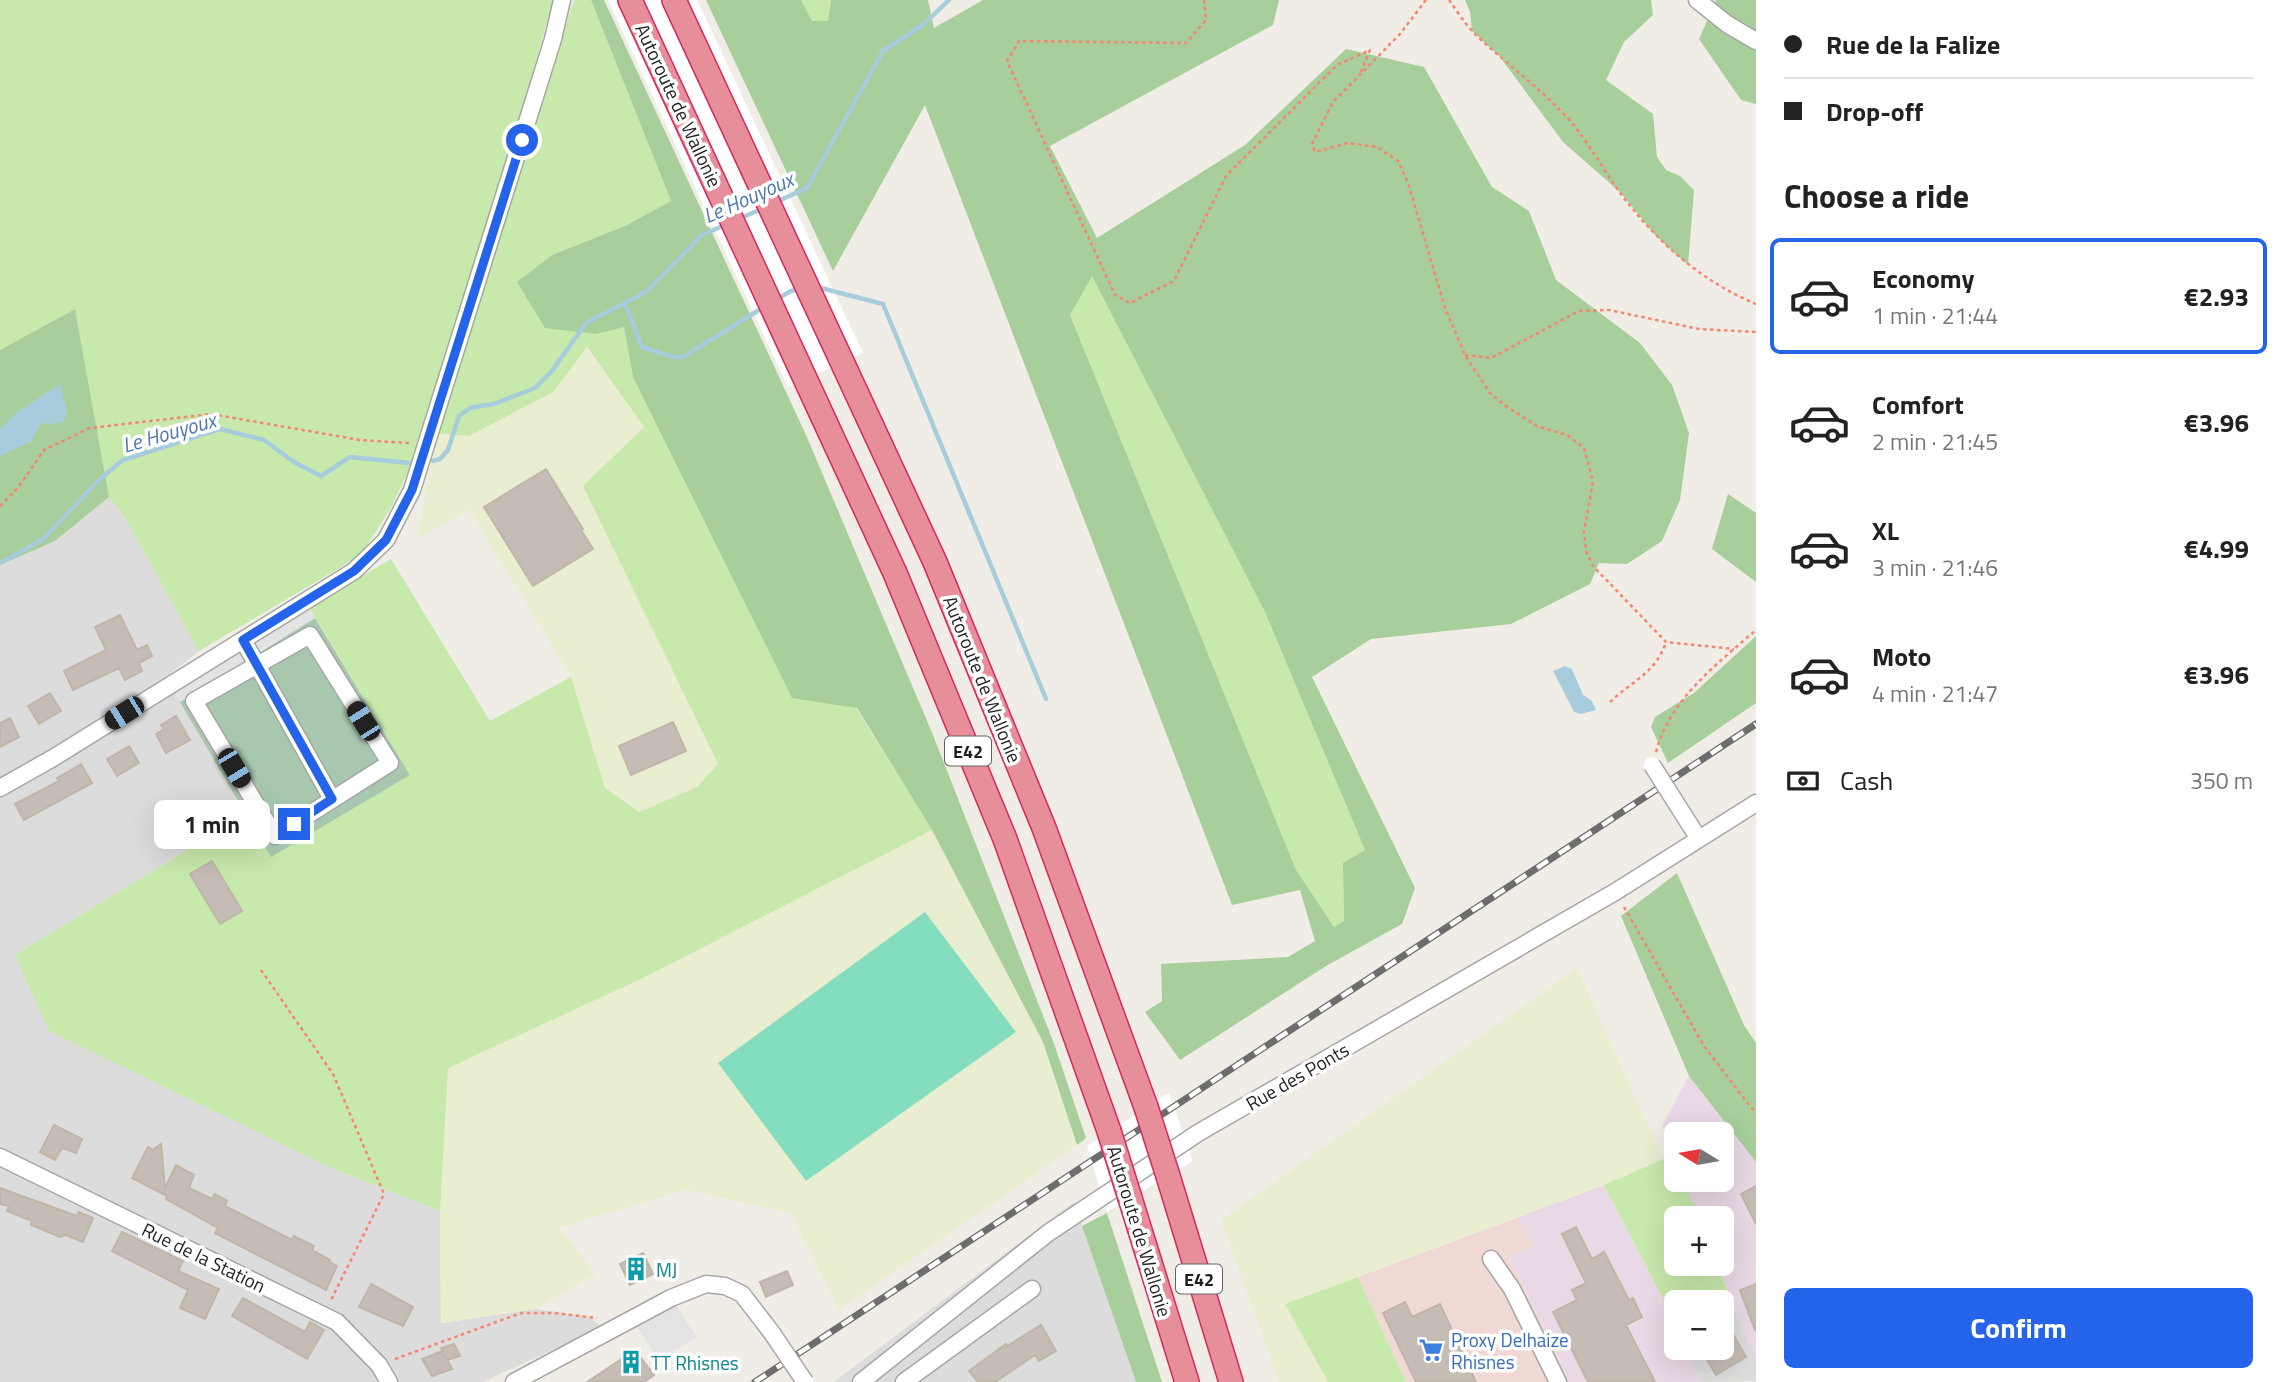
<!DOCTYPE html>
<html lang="en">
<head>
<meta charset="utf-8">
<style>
  :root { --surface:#fff; --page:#f2f2f2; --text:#222; --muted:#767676; --line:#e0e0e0; --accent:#2563eb }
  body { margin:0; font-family:"Titillium Web",sans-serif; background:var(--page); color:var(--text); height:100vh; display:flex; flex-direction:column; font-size:26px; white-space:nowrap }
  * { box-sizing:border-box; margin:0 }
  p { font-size:23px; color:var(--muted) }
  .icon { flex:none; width:38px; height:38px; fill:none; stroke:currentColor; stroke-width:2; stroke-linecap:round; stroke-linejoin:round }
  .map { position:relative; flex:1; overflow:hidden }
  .side { display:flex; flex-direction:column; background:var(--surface); width:525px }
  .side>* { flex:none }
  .guide { display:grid; align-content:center; height:154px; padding:0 28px; background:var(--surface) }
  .needle { width:46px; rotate:281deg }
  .fabs { position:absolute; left:1664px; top:1122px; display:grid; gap:14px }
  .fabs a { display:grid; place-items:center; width:70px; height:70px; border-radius:10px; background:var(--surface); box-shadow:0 7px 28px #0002; font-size:35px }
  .end { position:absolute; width:32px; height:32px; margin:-16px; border:9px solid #2563eb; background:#fff; box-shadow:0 0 0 4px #fff }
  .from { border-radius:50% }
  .bubble { position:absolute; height:49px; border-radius:10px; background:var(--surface); box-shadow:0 7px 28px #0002; font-size:23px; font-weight:700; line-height:49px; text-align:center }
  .car { position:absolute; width:21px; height:42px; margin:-21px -10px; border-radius:9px; box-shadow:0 0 5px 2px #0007; background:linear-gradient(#222 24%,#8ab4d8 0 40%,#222 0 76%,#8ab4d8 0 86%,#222 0) }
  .guide b { display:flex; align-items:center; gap:24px; height:66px; font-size:26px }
  .guide b+b { border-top:2px solid var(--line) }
  .guide i { width:18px; height:18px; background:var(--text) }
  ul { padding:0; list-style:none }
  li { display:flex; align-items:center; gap:21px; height:116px; margin:0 14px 10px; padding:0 14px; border:4px solid transparent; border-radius:10px }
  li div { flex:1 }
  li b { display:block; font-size:26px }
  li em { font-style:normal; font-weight:700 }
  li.on { border-color:var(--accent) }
  li>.icon { width:63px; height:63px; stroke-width:1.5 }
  h2 { padding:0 28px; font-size:32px; line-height:84px }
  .pay { display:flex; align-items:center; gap:18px; height:77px; padding:0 28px; font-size:26px }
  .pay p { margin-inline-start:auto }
  .primary-button { display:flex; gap:14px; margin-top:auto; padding:14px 28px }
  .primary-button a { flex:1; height:80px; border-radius:10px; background:var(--accent); color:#fff; font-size:28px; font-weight:700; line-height:80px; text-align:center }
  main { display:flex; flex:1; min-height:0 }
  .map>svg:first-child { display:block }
  .residential { fill:#dddcdc }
  .commercial { fill:#f0d8d5 }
  .industrial { fill:#e9d8e5 }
  .farmland { fill:#eaeed1 }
  .grass { fill:#c7e9ac }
  .forest { fill:#a7ce9b; fill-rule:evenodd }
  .cemetery { fill:#a7c8ae }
  .pitch { fill:#85ddc0 }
  .parking { fill:#e3e3e3 }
  .water { fill:#a7cddd }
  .pier { fill:#fff }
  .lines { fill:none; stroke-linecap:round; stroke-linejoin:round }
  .stream { stroke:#a7cddd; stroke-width:4.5 }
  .building { fill:#c4bcb5; stroke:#c1b5a8; stroke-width:2 }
  .minor-casing { stroke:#a6a6a6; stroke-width:19 }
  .highway-casing { stroke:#d8285a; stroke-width:26 }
  .path { stroke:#f8856f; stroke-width:2.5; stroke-dasharray:3.5 3.5; stroke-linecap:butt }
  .minor { stroke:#fff; stroke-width:16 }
  .highway { stroke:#e68f9a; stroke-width:23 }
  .rail-casing { stroke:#6d6d6d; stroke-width:7 }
  .rail { stroke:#fff; stroke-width:4.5; stroke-dasharray:13; stroke-linecap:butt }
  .minor-bridge-casing { stroke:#a6a6a6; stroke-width:19; stroke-linecap:butt }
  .highway-bridge-casing { stroke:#d8285a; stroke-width:26; stroke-linecap:butt }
  .minor-bridge { stroke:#fff; stroke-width:16 }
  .highway-bridge { stroke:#e68f9a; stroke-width:23 }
  .route { stroke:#2563eb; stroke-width:9 }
  .labels { text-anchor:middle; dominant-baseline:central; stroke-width:7; stroke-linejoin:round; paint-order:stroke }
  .shield { fill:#fff; stroke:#626262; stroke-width:2 }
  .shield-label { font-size:18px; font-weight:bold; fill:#1f1f1f }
  .street-label { font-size:19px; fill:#1f1f1f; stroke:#fff }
  .culture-label { font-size:19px; fill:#0d838f; stroke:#fff; text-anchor:start }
  .shop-label { font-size:19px; fill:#366cbe; stroke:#fff; text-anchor:start }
  .water-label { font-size:21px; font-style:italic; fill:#4d78ae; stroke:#fff }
</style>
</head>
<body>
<main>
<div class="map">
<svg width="1756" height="1382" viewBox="0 0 1756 1382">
  <rect width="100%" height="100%" fill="#f0ede6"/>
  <path class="residential" d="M 109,497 L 125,518 L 199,651 L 166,677 L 246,814 L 15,955 L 329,1167 L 440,1211 L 441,1323 L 535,1309 L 588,1316 L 602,1327 L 483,1382 L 0,1382 L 0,565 L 55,541 Z
    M 1074,1202 L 1136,1382 L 833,1382 L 835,1381 Z
    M 1732,1302 L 1756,1359 L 1756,1381 L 1701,1382 L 1686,1348 L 1722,1348 L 1722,1306 Z"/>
  <path class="commercial" d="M 1519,1217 L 1533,1246 L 1509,1257 L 1570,1382 L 1406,1382 L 1358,1277 Z"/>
  <path class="industrial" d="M 1689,1076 L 1756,1162 L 1756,1359 L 1717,1264 L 1722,1264 L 1722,1218 L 1699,1218 L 1684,1180 L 1722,1180 L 1722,1134 L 1676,1134 L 1676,1159 L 1662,1126 Z
    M 1604,1185 L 1676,1324 L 1676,1348 L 1686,1348 L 1701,1382 L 1570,1382 L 1509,1256 L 1533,1246 L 1519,1217 Z"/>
  <path class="farmland" d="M 586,347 L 644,427 L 583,486 L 718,764 L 697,787 L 639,812 L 605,788 L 571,677 L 469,510 L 417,539 L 437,433 Z
    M 932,830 L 1043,1042 L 1077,1145 L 839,1310 L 790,1213 L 686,1190 L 559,1228 L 596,1274 L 535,1309 L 441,1323 L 440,1211 L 448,1068 L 645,977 Z
    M 1577,968 L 1663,1159 L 1604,1185 L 1286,1304 L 1328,1382 L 1279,1382 L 1221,1220 Z"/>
  <path class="grass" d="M 0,0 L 553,0 L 519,123 L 423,439 L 392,506 L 361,555 L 199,651 L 125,518 L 109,497 L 75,309 L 0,350 Z
    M 574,0 L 591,0 L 671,201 L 627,225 L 552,255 L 517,282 L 596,334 L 624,326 L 633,377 L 856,708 L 932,830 L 645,977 L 448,1068 L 440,1211 L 329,1167 L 49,1031 L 15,955 L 246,814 L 271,856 L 410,775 L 309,607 L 391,559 L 490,721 L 571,677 L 605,788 L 639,812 L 697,787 L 718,764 L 583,486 L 644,427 L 587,347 L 553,392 L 469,436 L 437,433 Z
    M 801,0 L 831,0 L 828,21 L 812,21 Z
    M 1092,275 L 1265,612 L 1365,850 L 1343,863 L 1344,921 L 1334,927 L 1296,870 L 1070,315 Z
    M 1675,1154 L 1676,1180 L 1684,1180 L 1699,1218 L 1676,1218 L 1676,1264 L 1717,1264 L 1732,1302 L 1722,1306 L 1722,1302 L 1676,1302 L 1676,1324 L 1604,1185 Z
    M 1358,1277 L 1406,1382 L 1328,1382 L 1285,1304 Z"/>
  <path class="forest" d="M 591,0 L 604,0 L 806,435 L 933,735 L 1053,1041 L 1086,1138 L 1077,1145 L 1043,1042 L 932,830 L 857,708 L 792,698 L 633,377 L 624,327 L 596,334 L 545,328 L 517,282 L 552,255 L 627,225 L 671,201 Z
    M 706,0 L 801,0 L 812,21 L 828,21 L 831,0 L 928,0 L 934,28 L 983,0 L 1279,0 L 1273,25 L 1050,146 L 1097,238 L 1245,145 L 1346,49 L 1424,67 L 1492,187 L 1529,211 L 1556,280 L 1640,343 L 1672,385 L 1689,433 L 1680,500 L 1662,541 L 1627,564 L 1599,563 L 1590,584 L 1511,624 L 1371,639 L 1312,677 L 1415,888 L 1402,924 L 1326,966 L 1180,1060 L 1145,1012 L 1162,1001 L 1161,964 L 1288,957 L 1315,941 L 1300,890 L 1232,905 L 925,105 L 833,271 ZM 1092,276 L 1265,612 L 1365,850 L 1343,863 L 1344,921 L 1334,927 L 1296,870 L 1070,315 Z
    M 1465,0 L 1651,0 L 1653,15 L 1624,42 L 1606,80 L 1653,114 L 1657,157 L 1666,170 L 1680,176 L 1694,190 L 1688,265 L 1655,235 L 1621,193 L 1563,142 L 1500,57 L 1472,31 L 1470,12 Z
    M 1716,0 L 1756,0 L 1756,104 L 1741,100 L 1699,39 Z
    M 75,309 L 109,497 L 55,541 L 0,565 L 0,350 Z
    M 1728,494 L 1756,513 L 1756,582 L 1712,549 Z
    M 1756,636 L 1756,703 L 1668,763 L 1651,727 L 1655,717 L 1694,693 Z
    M 1677,873 L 1744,1025 L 1756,1043 L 1756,1162 L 1689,1076 L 1621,916 Z
    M 1107,1213 L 1162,1382 L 1136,1382 L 1082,1226 Z"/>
  <path class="cemetery" d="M 315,618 L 410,775 L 271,857 L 180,702 Z"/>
  <path class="pitch" d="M 925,912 L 1016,1032 L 806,1181 L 718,1063 Z"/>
  <path class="parking" d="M 309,607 L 315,618 L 180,702 L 174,693 Z
    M 671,1298 L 697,1337 L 659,1361 L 632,1319 Z"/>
  <path class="water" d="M 60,384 L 67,410 L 65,421 L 51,424 L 41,423 L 31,442 L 0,456 L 0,429 L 16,413 Z
    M 1565,666 L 1572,669 L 1583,695 L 1592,701 L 1596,710 L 1581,714 L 1574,712 L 1553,671 Z"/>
  <path class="pier" d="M 608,0 L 697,0 L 863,353 L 788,387 Z
    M 1169,1093 L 1193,1161 L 1107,1212 L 1087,1146 Z"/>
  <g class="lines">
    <path class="stream" d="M 776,202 L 807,188 L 883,51 L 924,24 L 949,0
      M 738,219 L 762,209
      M 817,287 L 883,304 L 1046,699
      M 777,299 L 791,291 L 801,289
      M 625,303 L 642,347 L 673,357 L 683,357 L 764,307
      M 433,461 L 440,459 L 448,450 L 459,416 L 470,408 L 494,404 L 535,388 L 552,371 L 586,323 L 646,292 L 702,235 L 727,224
      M 0,563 L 42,540 L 100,479 L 123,460 L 220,429 L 264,440 L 294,462 L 321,476 L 350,457 L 409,463"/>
  </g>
  <path class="building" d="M 546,469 L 583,529 L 581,530 L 593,549 L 533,586 L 484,507 Z
    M 120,615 L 137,650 L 147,645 L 152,656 L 139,663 L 142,671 L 125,680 L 119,668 L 73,690 L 64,671 L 106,650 L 95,627 Z
    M 50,693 L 61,711 L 39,724 L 28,706 Z
    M 176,716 L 190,740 L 166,753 L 156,734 L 164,729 L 161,725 Z
    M 10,718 L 19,737 L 0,747 L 0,723 Z
    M 673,722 L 686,751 L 631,775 L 619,746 Z
    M 129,746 L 139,763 L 117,776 L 107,759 Z
    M 81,764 L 92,783 L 24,820 L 15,804 L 59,781 L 57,778 Z
    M 212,861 L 242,911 L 220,924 L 190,874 Z
    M 54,1125 L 82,1139 L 76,1153 L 62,1148 L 55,1160 L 40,1152 Z
    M 161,1144 L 165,1188 L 176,1165 L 194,1175 L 189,1188 L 212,1199 L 215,1194 L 227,1201 L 225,1206 L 292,1240 L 294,1236 L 314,1246 L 312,1250 L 330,1260 L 329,1262 L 337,1266 L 326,1290 L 215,1233 L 218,1228 L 166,1199 L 167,1196 L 132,1178 L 148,1147 L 153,1150 Z
    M 1756,1186 L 1756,1224 L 1741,1194 Z
    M 0,1188 L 77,1216 L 79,1212 L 93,1218 L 83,1242 L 66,1235 L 60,1237 L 31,1225 L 32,1221 L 7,1211 L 9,1206 L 0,1204 Z
    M 1576,1227 L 1592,1259 L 1604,1252 L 1629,1300 L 1633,1298 L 1642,1317 L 1626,1325 L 1655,1382 L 1588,1382 L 1553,1312 L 1577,1300 L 1572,1290 L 1586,1283 L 1562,1234 Z
    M 122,1232 L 183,1261 L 178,1271 L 219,1289 L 205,1319 L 180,1308 L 188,1290 L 112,1251 Z
    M 643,1253 L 653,1274 L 630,1285 L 620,1264 Z
    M 787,1271 L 793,1285 L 766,1297 L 760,1282 Z
    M 371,1284 L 413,1307 L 403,1326 L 359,1307 Z
    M 1756,1284 L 1756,1330 L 1755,1330 L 1740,1290 Z
    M 243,1298 L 305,1332 L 310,1322 L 324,1330 L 307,1359 L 232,1316 Z
    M 1405,1302 L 1412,1317 L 1440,1304 L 1476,1382 L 1416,1382 L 1383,1313 Z
    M 1722,1315 L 1746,1357 L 1716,1375 L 1700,1348 L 1722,1348 Z
    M 1041,1325 L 1056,1351 L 1039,1361 L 1035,1355 L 995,1382 L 978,1382 L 969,1371 L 1006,1344 L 1007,1346 Z
    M 454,1344 L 460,1356 L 447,1360 L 444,1354 L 452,1369 L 432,1376 L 422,1359 L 443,1351 L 441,1348 Z
    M 635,1350 L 654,1375 L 644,1382 L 587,1382 Z"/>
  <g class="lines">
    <g class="minor-casing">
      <path id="minor" d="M 1697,0 L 1727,24 L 1756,41
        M 310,635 L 390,763 L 275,836 L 194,701 Z
        M 243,640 L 332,799
        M 0,788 L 53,758 L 354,571 L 386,540 L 412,490 L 553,39 L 562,0
        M 1683,814 L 1699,839
        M 0,1157 L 337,1322 L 379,1365 L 389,1382
        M 1491,1259 L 1512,1289 L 1558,1382
        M 514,1382 L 671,1298 L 706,1284 L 725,1286 L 742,1294 L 772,1333
        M 861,1382 L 1048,1233 L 1198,1133 L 1615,892 L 1756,803
        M 904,1382 L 1032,1289"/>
    </g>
    <g class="highway-casing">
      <path id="highway" d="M 630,0 L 895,573 L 1005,839 L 1109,1131
        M 674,0 L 935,562 L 1044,828 L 1146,1107
        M 1168,1176 L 1231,1382
        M 1130,1198 L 1187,1382"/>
    </g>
    <path class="path" d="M 1204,0 L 1206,20 L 1186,43 L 1019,41 L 1007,61 L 1115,295 L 1130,303 L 1174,281 L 1226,176 L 1337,65 L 1370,50 L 1361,72
      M 1426,0 L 1400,34 L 1333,102 L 1312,144 L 1315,152 L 1348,143 L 1377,147 L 1398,161 L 1408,183 L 1445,308 L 1465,355 L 1490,393 L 1504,405 L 1537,426 L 1567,435 L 1584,448 L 1593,481 L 1584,532 L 1586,551 L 1593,566 L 1666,642 L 1734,649
      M 1449,0 C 1457,11 1465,24 1475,34 C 1503,61 1535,84 1562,112 C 1586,137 1601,167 1621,194 C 1657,242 1701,281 1756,304
      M 1465,355 L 1491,358 L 1579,311 L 1609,310 L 1699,329 L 1756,332
      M 0,506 L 17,489 L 44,450 L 90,428 L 211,414 L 360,440 L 409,443
      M 1610,702 C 1633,680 1656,673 1666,642
      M 1656,752 C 1670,699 1717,664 1756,630
      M 1624,907 L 1704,1046 L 1756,1114
      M 261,970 L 333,1074 L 384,1194 L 331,1300
      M 395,1359 L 521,1313 L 554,1313 L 597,1318"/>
    <use href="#minor" class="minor"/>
    <use href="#highway" class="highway"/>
    <g class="rail-casing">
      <path id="rail" d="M 755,1382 L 1756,724"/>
    </g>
    <use href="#rail" class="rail"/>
    <g class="minor-bridge-casing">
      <path id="minor-bridge" d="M 1652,765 L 1683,814
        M 772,1333 L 805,1382"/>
    </g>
    <g class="highway-bridge-casing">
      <path id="highway-bridge" d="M 1146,1107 L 1168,1176
        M 1109,1131 L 1130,1198"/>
    </g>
    <use href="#minor-bridge" class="minor-bridge"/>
    <use href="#highway-bridge" class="highway-bridge"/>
  </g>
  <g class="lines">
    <path class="route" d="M 294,824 L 332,799 L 243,640 L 354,571 L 386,540 L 412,490 L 522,140"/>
  </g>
  <defs>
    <g id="building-bare" transform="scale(1.89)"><path d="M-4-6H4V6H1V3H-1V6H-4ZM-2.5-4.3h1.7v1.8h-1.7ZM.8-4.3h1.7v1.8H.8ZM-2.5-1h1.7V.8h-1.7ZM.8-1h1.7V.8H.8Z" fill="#0f9aa8" stroke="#fff" stroke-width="2.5" paint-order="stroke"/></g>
    <g id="supermarket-bare" transform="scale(1.89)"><path d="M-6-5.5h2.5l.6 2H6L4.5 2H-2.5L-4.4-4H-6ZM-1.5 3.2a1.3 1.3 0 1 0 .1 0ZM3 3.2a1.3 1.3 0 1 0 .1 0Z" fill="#3f7fe0" stroke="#fff" stroke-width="2.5" paint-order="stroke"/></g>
  </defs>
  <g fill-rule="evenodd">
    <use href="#building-bare" x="636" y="1269"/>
    <use href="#supermarket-bare" x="1431" y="1350"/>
    <use href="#building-bare" x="631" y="1362"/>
  </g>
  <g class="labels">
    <g class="shield">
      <rect x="945" y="736.5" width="46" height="29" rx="5"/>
      <rect x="1176" y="1264.5" width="46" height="29" rx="5"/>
    </g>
    <g class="shield-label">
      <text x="968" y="751">E42</text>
      <text x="1199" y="1279">E42</text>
    </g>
    <g class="street-label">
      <text transform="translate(679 105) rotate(65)">Autoroute de Wallonie</text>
      <text transform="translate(983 679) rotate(68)">Autoroute de Wallonie</text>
      <text transform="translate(1297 1076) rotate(-30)">Rue des Ponts</text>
      <text transform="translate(1140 1231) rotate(73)">Autoroute de Wallonie</text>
      <text transform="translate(204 1257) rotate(26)">Rue de la Station</text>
    </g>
    <g class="culture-label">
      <text x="656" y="1269">MJ</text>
      <text x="651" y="1362">TT Rhisnes</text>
    </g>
    <g class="shop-label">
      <text x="1451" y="1339">Proxy Delhaize<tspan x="1451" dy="22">Rhisnes</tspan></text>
    </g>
    <g class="water-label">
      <text transform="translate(748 197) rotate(-24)">Le Houyoux</text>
      <text transform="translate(169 432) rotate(-16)">Le Houyoux</text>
    </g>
  </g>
</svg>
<div class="fabs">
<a><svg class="needle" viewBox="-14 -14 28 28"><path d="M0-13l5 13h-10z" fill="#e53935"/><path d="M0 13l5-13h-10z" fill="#767676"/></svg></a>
<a>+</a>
<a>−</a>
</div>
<i class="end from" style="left:522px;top:140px"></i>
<i class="end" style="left:294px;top:824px"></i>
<div class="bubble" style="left:154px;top:800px;width:116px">1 min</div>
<i class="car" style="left:124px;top:713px;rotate:238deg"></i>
<i class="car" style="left:363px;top:721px;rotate:328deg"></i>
<i class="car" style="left:234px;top:768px;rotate:149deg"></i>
</div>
<section class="side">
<div class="guide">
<b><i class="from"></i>Rue de la Falize</b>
<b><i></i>Drop-off</b>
</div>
<h2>Choose a ride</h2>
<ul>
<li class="on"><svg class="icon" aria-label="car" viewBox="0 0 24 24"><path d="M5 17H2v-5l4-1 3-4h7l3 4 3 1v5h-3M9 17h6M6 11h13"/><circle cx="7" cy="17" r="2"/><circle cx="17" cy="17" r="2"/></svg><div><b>Economy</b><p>1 min · 21:44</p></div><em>€2.93</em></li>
<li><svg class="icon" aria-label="car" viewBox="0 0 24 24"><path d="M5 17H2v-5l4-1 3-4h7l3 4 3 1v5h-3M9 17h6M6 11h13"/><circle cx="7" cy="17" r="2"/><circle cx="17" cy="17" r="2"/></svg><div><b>Comfort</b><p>2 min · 21:45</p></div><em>€3.96</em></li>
<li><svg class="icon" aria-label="car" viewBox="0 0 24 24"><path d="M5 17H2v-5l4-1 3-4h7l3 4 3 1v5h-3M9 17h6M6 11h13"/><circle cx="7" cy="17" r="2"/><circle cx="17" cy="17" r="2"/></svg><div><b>XL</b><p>3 min · 21:46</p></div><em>€4.99</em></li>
<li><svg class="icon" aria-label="car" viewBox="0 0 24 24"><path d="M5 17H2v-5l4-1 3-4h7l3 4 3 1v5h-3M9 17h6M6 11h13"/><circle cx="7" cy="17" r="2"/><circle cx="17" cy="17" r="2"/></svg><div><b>Moto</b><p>4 min · 21:47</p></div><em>€3.96</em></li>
</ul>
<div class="pay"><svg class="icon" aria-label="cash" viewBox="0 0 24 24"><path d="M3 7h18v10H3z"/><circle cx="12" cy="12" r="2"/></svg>Cash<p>350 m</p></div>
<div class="primary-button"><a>Confirm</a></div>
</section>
</main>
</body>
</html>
